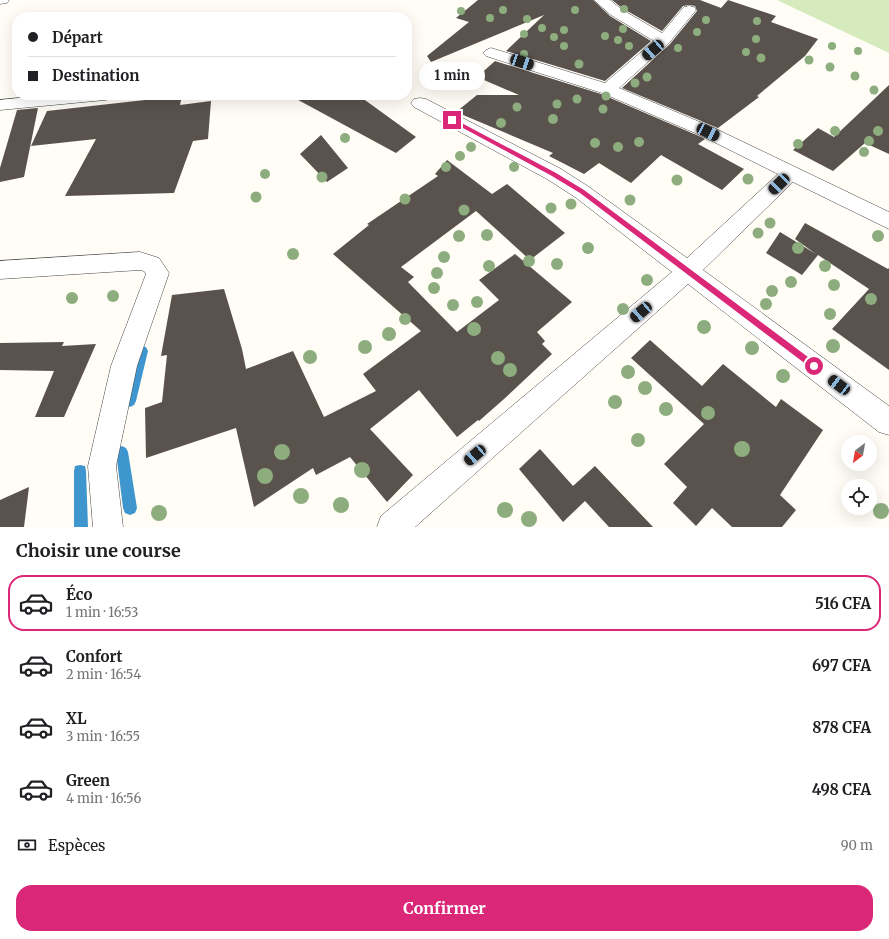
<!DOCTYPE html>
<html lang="fr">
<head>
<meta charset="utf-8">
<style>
  :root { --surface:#fff; --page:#f6f6f6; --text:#202124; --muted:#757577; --line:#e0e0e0; --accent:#db2777 }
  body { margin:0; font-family:Merriweather,serif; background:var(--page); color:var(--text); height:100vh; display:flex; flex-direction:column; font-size:15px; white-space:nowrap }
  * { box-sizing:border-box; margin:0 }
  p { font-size:13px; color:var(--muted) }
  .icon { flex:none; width:22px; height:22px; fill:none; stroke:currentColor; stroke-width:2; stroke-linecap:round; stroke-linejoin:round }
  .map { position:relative; height:527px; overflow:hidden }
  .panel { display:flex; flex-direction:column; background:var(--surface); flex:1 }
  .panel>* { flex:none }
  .banner { position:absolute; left:12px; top:12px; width:400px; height:88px; border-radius:16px; box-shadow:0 4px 16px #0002; display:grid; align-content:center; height:88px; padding:0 16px; background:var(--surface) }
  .needle { width:26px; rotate:211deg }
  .tools { position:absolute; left:841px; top:435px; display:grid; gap:8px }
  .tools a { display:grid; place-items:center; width:36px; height:36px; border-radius:50%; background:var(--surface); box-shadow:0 4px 16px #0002; font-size:20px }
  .end { position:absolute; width:18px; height:18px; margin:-9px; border:5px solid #db2777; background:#fff; box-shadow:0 0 0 2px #fff }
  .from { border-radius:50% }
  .bubble { position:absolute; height:28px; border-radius:14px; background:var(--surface); box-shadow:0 4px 16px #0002; font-size:13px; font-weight:700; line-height:28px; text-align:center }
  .car { position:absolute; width:12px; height:24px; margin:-12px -6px; border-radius:5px; box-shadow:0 0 3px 1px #0007; background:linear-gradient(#222 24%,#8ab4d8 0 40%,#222 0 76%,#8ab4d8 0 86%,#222 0) }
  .banner b { display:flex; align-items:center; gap:14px; height:38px; font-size:15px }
  .banner b+b { border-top:1px solid var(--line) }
  .banner i { width:10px; height:10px; background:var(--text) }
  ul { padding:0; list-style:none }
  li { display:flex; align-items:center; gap:12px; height:56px; margin:0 8px 6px; padding:0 8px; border:2px solid transparent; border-radius:16px }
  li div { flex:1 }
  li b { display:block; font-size:15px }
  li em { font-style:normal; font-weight:700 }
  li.active { border-color:var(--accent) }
  li>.icon { width:36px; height:36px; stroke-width:1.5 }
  h2 { padding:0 16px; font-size:18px; line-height:48px }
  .pay { display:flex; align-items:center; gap:10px; height:44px; padding:0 16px; font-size:15px }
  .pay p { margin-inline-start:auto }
  .cta { display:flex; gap:8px; margin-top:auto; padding:8px 16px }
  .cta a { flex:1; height:46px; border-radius:16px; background:var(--accent); color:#fff; font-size:16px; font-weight:700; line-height:46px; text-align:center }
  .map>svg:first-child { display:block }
  .green { fill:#d5ebbd }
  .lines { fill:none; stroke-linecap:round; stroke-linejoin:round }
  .stream { fill:#3f96cf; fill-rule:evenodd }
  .building { fill:#5a524d }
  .street-casing { stroke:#444; stroke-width:1 }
  .street { fill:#fff; fill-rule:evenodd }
  .tree { fill:#8dad7f }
  .route { fill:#db2777 }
</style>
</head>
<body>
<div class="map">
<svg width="889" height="527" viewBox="0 0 889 527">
  <rect width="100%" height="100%" fill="#fffdf5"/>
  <path class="green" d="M 777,0 L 889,0 L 889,53 Z"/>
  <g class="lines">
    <path class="stream" d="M 142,346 L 146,347 L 148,351 L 136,401 L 134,405 L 130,407 L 126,405 L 124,401 L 136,351 L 138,347 Z
      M 122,446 L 126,448 L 128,452 L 137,508 L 135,513 L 130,515 L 125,513 L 123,508 L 116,452 L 118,448 Z
      M 80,465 L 85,466 L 86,471 L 88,527 L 74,527 L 74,471 L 75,466 Z"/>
  </g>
  <path class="building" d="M 478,0 L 593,0 L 610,16 L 651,41 L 605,81 L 506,51 L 544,15 L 431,62 L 427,56 L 469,22 L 456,18 Z
    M 612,0 L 700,0 L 721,8 L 728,0 L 776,16 L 771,22 L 818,39 L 805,56 L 757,96 L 759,97 L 718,128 L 622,88 L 670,44 L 697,11 L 695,6 L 689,5 L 683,6 L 662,31 L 622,8 Z
    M 495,61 L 601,94 L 701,137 L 705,139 L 698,144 L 744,169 L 722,190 L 661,155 L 631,183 L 599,163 L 584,174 L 549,156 L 553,153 L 456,112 L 477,95 L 519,95 L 477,77 Z
    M 889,85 L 889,154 L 865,143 L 833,171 L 793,150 L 818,128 L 834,137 Z
    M 146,95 L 182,95 L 180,105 L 211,101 L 208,139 L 193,141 L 174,193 L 65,196 L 96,139 L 31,146 L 47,111 L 145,100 Z
    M 289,95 L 358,95 L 416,137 L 396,153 Z
    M 38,108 L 24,177 L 0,182 L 0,168 L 17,110 Z
    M 321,135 L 348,168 L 327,182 L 300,154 Z
    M 447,160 L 492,194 L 507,184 L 565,233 L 530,260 L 476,211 L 401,267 L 414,277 L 408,282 L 457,332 L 499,300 L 479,280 L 515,254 L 572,302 L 537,332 L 545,341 L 542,344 L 552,354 L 504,399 L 479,421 L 478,420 L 457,437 L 419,390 L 370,429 L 413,475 L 387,502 L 350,457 L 316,475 L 313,468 L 254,507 L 236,428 L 146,458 L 145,408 L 162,402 L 167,355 L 161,356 L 172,295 L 224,289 L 242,349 L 246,369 L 293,351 L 324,417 L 376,391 L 363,374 L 421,331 L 333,254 L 369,225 L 367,224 L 438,176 L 435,174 Z
    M 805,223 L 888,269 L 889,268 L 889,370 L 832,329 L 869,289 L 818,255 L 802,275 L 766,253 L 780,232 L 816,254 L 795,239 Z
    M 650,340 L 702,386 L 723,364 L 776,407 L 781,399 L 823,430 L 780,495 L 796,510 L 782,527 L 732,527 L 712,508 L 696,526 L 673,503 L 687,487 L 664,464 L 704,424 L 631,358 Z
    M 64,342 L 62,346 L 96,344 L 64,417 L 35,417 L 54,371 L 0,370 L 0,343 Z
    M 540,449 L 573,486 L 595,466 L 653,527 L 609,527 L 585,501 L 563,522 L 519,469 Z
    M 29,487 L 24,527 L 0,527 L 0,500 Z"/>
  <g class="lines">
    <g class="street-casing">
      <path id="street" d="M 0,0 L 9,0 L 7,3 L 0,4 Z
        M 594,0 L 610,0 L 621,9 L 662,33 L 684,7 L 689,6 L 694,7 L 696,10 L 669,43 L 619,88 L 714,128 L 889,212 L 889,229 L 793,182 L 703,270 L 889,406 L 889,435 L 879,432 L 688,284 L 415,527 L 377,527 L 381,516 L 672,272 L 575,197 L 547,179 L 414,107 L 411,103 L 414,99 L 420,98 L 426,99 L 561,169 L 589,187 L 687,258 L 778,174 L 702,136 L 602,93 L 486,56 L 483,53 L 486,50 L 491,48 L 605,83 L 654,41 L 611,15 Z
        M 49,95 L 113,95 L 111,99 L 105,100 L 0,110 L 0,100 Z
        M 140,252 L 159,258 L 169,273 L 137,366 L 116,466 L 123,527 L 93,527 L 88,466 L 111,366 L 146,274 L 144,271 L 140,270 L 0,279 L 0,261 Z"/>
    </g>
    <use href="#street" class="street"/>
  </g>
  <g class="tree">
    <circle cx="624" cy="9" r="4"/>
    <circle cx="503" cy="10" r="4"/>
    <circle cx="575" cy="10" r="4"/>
    <circle cx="461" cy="11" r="4"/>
    <circle cx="490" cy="18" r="4"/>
    <circle cx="527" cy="19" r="4"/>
    <circle cx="706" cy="20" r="4"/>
    <circle cx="757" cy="21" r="4"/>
    <circle cx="542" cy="28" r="4"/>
    <circle cx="623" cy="29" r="4"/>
    <circle cx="564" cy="30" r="4"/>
    <circle cx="697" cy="32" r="4"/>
    <circle cx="524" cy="34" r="4"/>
    <circle cx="605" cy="36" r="4"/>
    <circle cx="554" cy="37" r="4"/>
    <circle cx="756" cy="39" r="4"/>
    <circle cx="618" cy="40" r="4"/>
    <circle cx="564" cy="46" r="4"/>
    <circle cx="629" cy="46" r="4"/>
    <circle cx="832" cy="46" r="4"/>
    <circle cx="678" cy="48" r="4"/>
    <circle cx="858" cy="51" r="4"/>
    <circle cx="746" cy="52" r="4"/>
    <circle cx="524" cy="54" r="4"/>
    <circle cx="761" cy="58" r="4.5"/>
    <circle cx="809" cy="60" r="4.5"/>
    <circle cx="579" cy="64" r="4.5"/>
    <circle cx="830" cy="67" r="4.5"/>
    <circle cx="855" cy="76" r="4.5"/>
    <circle cx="647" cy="77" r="4.5"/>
    <circle cx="635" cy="83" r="4.5"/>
    <circle cx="874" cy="90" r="4.5"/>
    <circle cx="606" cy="96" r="4.5"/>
    <circle cx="577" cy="99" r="4.5"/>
    <circle cx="557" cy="104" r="4.5"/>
    <circle cx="517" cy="107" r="4.5"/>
    <circle cx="603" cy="109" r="4.5"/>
    <circle cx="553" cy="119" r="5"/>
    <circle cx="501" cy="123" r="5"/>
    <circle cx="835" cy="131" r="5"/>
    <circle cx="878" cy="131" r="5"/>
    <circle cx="345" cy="138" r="5"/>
    <circle cx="869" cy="141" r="5"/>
    <circle cx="639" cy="142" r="5"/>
    <circle cx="595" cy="143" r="5"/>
    <circle cx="798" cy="144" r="5"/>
    <circle cx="471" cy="147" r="5"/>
    <circle cx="618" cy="147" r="5"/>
    <circle cx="864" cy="152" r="5"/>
    <circle cx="460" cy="156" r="5"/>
    <circle cx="446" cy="167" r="5"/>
    <circle cx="514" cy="167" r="5"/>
    <circle cx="265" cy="174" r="5"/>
    <circle cx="322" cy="177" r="5.5"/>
    <circle cx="748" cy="179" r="5.5"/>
    <circle cx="677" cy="180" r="5.5"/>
    <circle cx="256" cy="197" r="5.5"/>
    <circle cx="405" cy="199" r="5.5"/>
    <circle cx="630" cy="200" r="5.5"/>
    <circle cx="571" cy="204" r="5.5"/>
    <circle cx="551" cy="208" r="5.5"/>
    <circle cx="464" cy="210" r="5.5"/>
    <circle cx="770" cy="223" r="5.5"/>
    <circle cx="758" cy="233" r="5.5"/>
    <circle cx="487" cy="235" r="6"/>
    <circle cx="459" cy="236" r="6"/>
    <circle cx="878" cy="236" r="6"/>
    <circle cx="588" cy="248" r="6"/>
    <circle cx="798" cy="248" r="6"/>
    <circle cx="293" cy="254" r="6"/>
    <circle cx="444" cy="257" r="6"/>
    <circle cx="529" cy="261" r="6"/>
    <circle cx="557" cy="264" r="6"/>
    <circle cx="489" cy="266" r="6"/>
    <circle cx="825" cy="266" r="6"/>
    <circle cx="437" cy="273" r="6"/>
    <circle cx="647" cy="280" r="6"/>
    <circle cx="791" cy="282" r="6"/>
    <circle cx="834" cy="285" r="6"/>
    <circle cx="434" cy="288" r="6"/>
    <circle cx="772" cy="291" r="6"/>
    <circle cx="113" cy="296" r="6"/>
    <circle cx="72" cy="298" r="6"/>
    <circle cx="871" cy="299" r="6"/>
    <circle cx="477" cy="302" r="6"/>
    <circle cx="766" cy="304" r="6"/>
    <circle cx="453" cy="305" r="6"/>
    <circle cx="623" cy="309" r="6"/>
    <circle cx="830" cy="314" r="6"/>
    <circle cx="405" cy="319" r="6"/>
    <circle cx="704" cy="327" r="7"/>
    <circle cx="474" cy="329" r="7"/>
    <circle cx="389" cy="334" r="7"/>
    <circle cx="833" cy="346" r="7"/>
    <circle cx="365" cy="347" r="7"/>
    <circle cx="752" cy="348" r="7"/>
    <circle cx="310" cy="357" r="7"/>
    <circle cx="498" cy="358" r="7"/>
    <circle cx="510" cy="370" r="7"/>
    <circle cx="628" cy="372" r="7"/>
    <circle cx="783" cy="376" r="7"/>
    <circle cx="645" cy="388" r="7"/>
    <circle cx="615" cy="402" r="7"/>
    <circle cx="666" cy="409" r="7"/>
    <circle cx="708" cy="413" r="7"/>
    <circle cx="638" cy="440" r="7"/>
    <circle cx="742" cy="449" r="8"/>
    <circle cx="282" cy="452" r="8"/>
    <circle cx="362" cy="470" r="8"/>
    <circle cx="265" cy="476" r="8"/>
    <circle cx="301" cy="496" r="8"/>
    <circle cx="341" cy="505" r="8"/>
    <circle cx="505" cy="510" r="8"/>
    <circle cx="881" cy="511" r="8"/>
    <circle cx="159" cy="513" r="8"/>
    <circle cx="529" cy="519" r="8"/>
  </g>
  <path class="route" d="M 450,119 L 454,119 L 556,173 L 584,190 L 816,363 L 816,368 L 811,368 L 580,193 L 552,176 L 450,121 Z"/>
</svg>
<div class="tools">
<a><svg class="needle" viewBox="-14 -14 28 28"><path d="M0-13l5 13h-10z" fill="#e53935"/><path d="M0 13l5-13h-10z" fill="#757577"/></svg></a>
<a><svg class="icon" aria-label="locate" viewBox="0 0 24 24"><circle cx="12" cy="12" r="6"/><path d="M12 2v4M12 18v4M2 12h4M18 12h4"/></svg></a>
</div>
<i class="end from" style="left:814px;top:366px"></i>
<i class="end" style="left:452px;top:120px"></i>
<div class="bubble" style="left:419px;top:62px;width:66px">1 min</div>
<i class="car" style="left:653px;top:50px;rotate:229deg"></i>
<i class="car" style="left:522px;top:62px;rotate:108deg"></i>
<i class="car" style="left:708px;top:132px;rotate:116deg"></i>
<i class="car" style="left:779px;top:184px;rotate:226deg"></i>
<i class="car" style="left:641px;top:312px;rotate:229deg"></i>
<i class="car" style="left:839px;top:385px;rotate:307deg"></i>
<i class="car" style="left:475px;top:455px;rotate:229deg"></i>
<div class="banner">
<b><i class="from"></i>Départ</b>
<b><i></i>Destination</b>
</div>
</div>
<section class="panel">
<h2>Choisir une course</h2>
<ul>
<li class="active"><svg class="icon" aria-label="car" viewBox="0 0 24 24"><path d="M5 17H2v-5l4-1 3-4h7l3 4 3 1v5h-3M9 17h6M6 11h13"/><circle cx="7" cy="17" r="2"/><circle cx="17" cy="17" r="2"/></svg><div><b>Éco</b><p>1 min · 16:53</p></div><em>516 CFA</em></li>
<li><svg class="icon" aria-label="car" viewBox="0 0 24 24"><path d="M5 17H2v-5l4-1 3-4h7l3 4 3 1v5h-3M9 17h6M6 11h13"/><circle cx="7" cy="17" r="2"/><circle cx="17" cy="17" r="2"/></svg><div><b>Confort</b><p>2 min · 16:54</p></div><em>697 CFA</em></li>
<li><svg class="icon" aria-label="car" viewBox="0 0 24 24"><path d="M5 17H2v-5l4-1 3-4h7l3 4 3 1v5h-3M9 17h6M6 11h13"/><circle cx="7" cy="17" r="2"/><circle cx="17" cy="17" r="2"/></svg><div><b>XL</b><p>3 min · 16:55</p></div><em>878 CFA</em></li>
<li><svg class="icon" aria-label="car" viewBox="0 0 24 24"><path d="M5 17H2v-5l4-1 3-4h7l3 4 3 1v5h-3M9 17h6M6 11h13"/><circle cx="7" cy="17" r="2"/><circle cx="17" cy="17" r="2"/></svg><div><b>Green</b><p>4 min · 16:56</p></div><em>498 CFA</em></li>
</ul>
<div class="pay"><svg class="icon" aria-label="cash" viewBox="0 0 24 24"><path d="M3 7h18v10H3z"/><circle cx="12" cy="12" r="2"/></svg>Espèces<p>90 m</p></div>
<div class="cta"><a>Confirmer</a></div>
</section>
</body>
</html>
